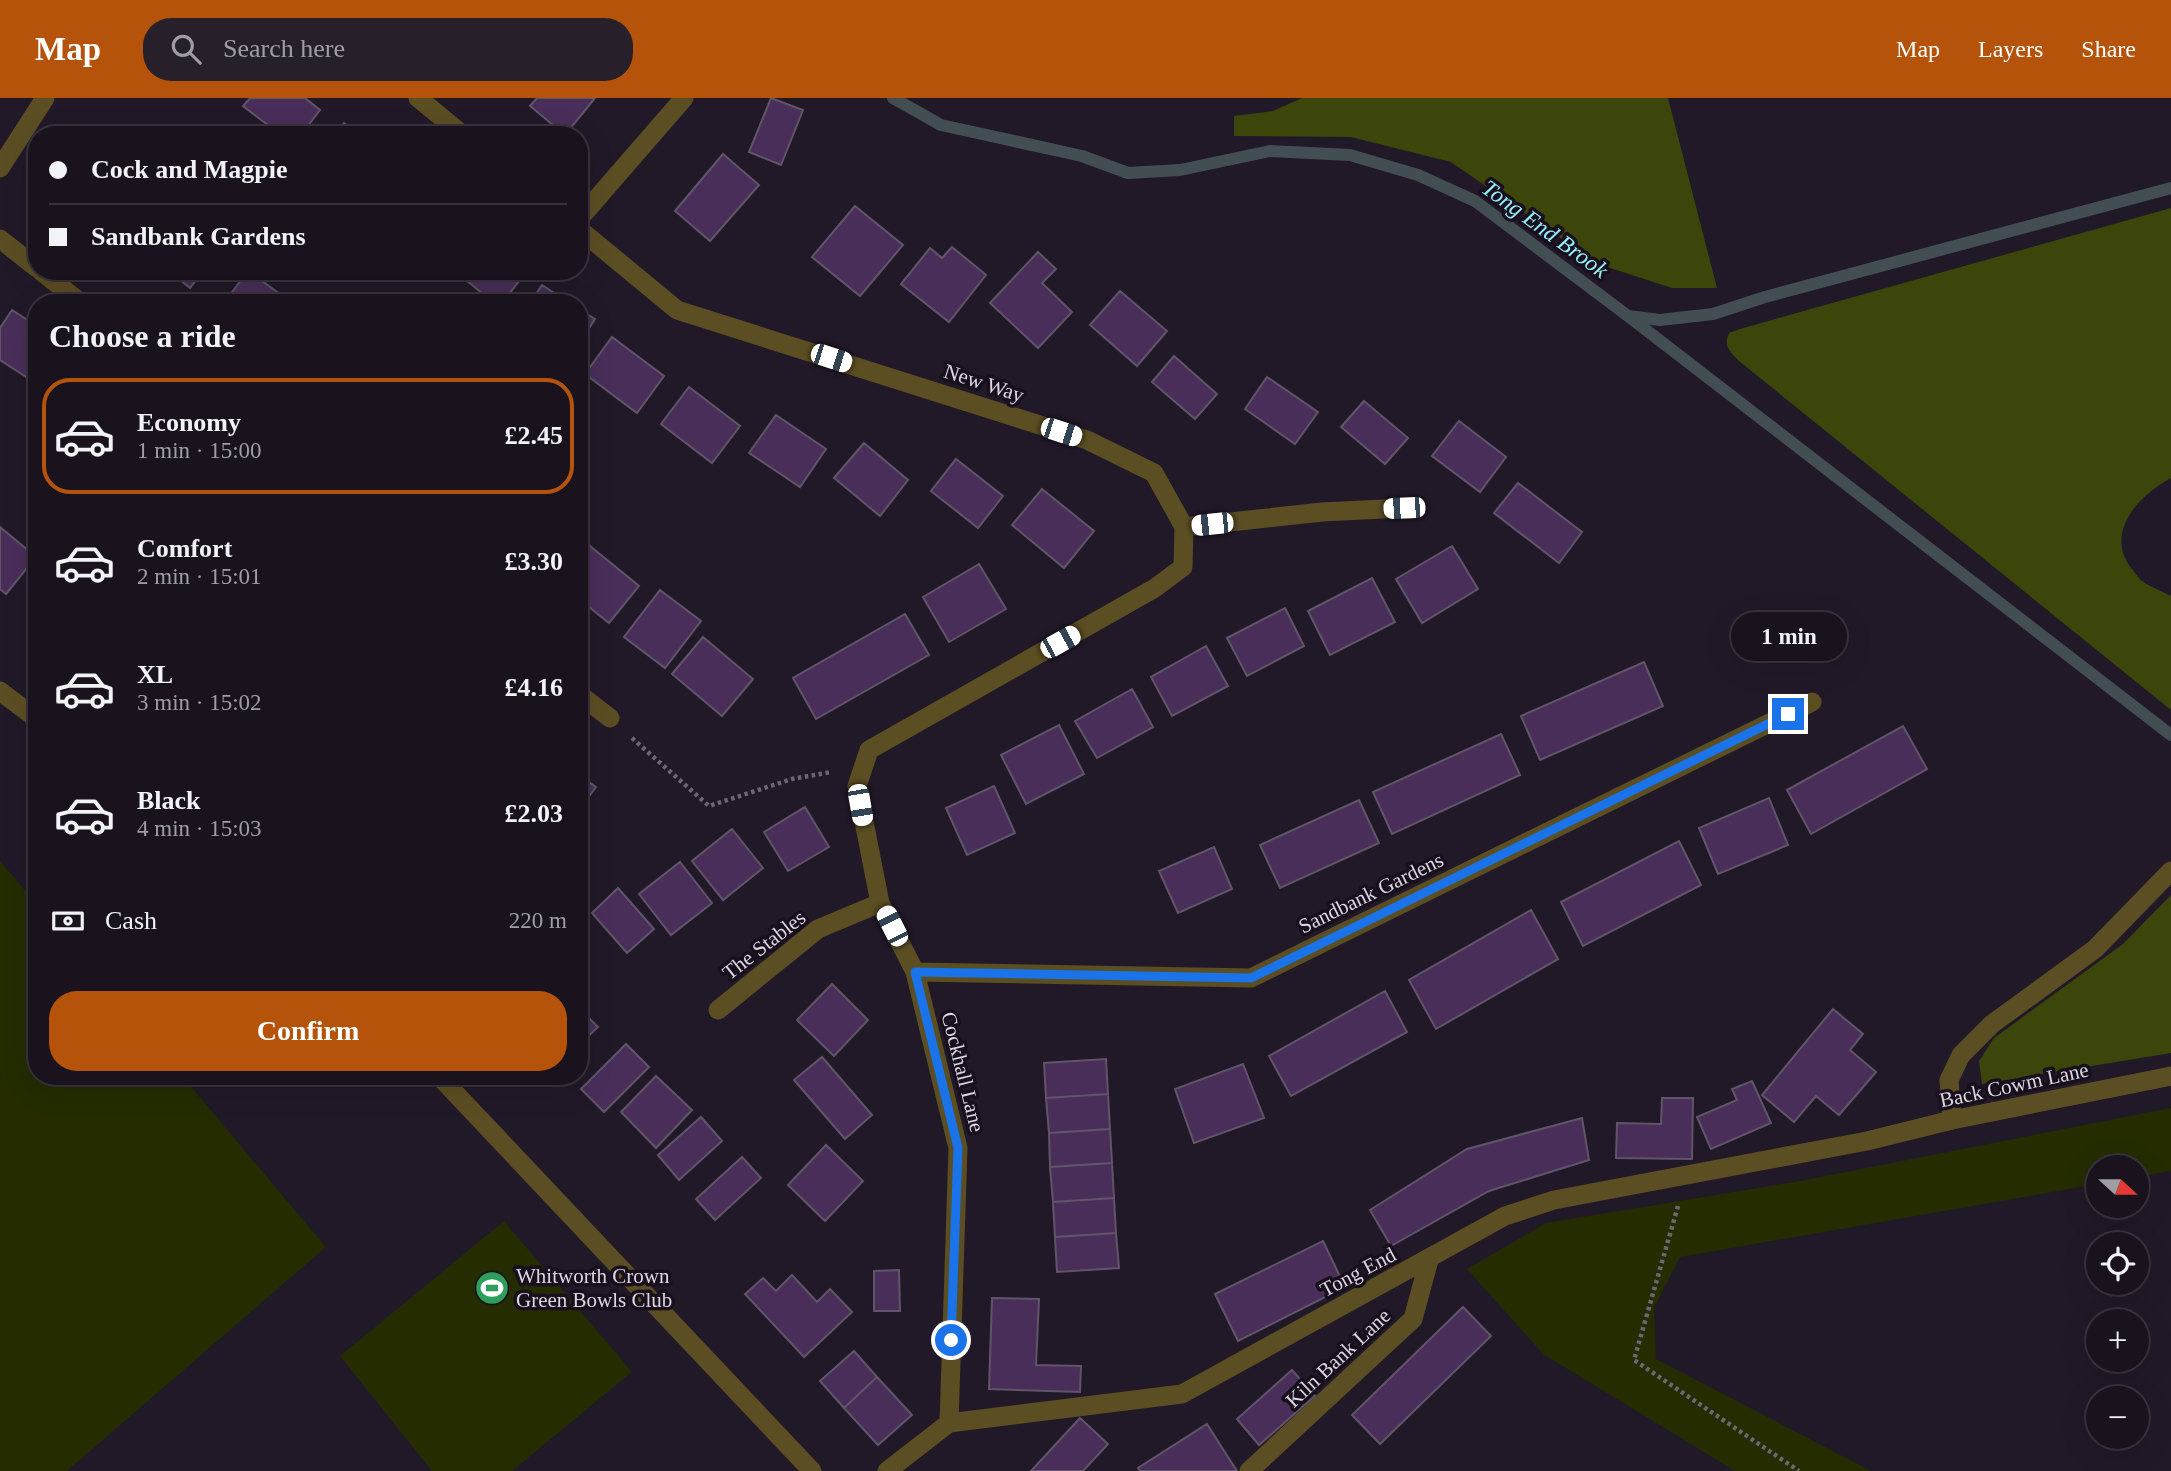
<!DOCTYPE html>
<html lang="en">
<head>
<meta charset="utf-8">
<style>
  :root { --surface:#1a131e; --page:#27202b; --text:#f1f3f6; --muted:#9f9ea4; --line:#38323c; --accent:#b45309 }
  body { margin:0; font-family:"Times New Roman",serif; background:var(--page); color:var(--text); height:100vh; display:flex; flex-direction:column; font-size:26px; white-space:nowrap }
  * { box-sizing:border-box; margin:0 }
  p { font-size:23px; color:var(--muted) }
  .icon { flex:none; width:38px; height:38px; fill:none; stroke:currentColor; stroke-width:2; stroke-linecap:round; stroke-linejoin:round }
  .map { position:relative; flex:1; overflow:hidden }
  .sheet { position:absolute; left:28px; top:196px; width:560px; height:791px; display:flex; flex-direction:column; background:var(--surface); border-radius:28px; box-shadow:0 7px 28px #0002,0 0 0 2px var(--line) }
  .sheet>* { flex:none }
  .guide { position:absolute; left:28px; top:28px; width:560px; height:154px; border-radius:28px; box-shadow:0 7px 28px #0002,0 0 0 2px var(--line); display:grid; align-content:center; height:154px; padding:0 21px; background:var(--surface) }
  .needle { width:46px; rotate:111deg }
  .tools { position:absolute; left:2086px; top:1057px; display:grid; gap:14px }
  .tools a { display:grid; place-items:center; width:63px; height:63px; border-radius:50%; background:var(--surface); box-shadow:0 7px 28px #0002,0 0 0 2px var(--line); font-size:35px }
  .end { position:absolute; width:32px; height:32px; margin:-16px; border:9px solid #1a73e8; background:#fff; box-shadow:0 0 0 4px #fff }
  .from { border-radius:50% }
  .bubble { position:absolute; height:49px; border-radius:24px; background:var(--surface); box-shadow:0 7px 28px #0002,0 0 0 2px var(--line); font-size:23px; font-weight:700; line-height:49px; text-align:center }
  .car { position:absolute; width:21px; height:42px; margin:-21px -10px; border-radius:9px; box-shadow:0 0 5px 2px #0007; background:linear-gradient(#fff 24%,#345 0 40%,#fff 0 76%,#345 0 86%,#fff 0) }
  .guide b { display:flex; align-items:center; gap:24px; height:66px; font-size:26px }
  .guide b+b { border-top:2px solid var(--line) }
  .guide i { width:18px; height:18px; background:var(--text) }
  ul { padding:0; list-style:none }
  li { display:flex; align-items:center; gap:21px; height:116px; margin:0 14px 10px; padding:0 7px; border:4px solid transparent; border-radius:28px }
  li div { flex:1 }
  li b { display:block; font-size:26px }
  li em { font-style:normal; font-weight:700 }
  li.selected { border-color:var(--accent) }
  li>.icon { width:63px; height:63px; stroke-width:1.5 }
  h2 { padding:0 21px; font-size:32px; line-height:84px }
  .pay { display:flex; align-items:center; gap:18px; height:77px; padding:0 21px; font-size:26px }
  .pay p { margin-inline-start:auto }
  .primary-button { display:flex; gap:14px; margin-top:auto; padding:14px 21px }
  .primary-button a { flex:1; height:80px; border-radius:28px; background:var(--accent); color:#fff; font-size:28px; font-weight:700; line-height:80px; text-align:center }
  header { display:flex; align-items:center; gap:42px; box-sizing:border-box; height:98px; padding:0 35px; background:var(--accent); color:#fff }
  header strong { font-size:33px }
  nav { display:flex; gap:38px; margin-inline-start:auto; font-size:24px }
  .search { width:490px; height:63px; background:var(--page); display:flex; align-items:center; gap:18px; box-sizing:border-box; padding:0 24px; border-radius:28px; color:var(--muted); font-size:26px }
  .map>svg:first-child { display:block }
  .green { fill:#242c00 }
  .forest { fill:#3c460b }
  .lines { fill:none; stroke-linecap:round; stroke-linejoin:round }
  .stream { stroke:#434e53; stroke-width:12 }
  .building { fill:#492e5a; stroke:#605568; stroke-width:2 }
  .path { stroke:#6d6572; stroke-width:4.5; stroke-dasharray:3.5 3.5; stroke-linecap:butt }
  .service { stroke:#5c4e23; stroke-width:19 }
  .minor { stroke:#5c4e23; stroke-width:19 }
  .route { stroke:#1a73e8; stroke-width:9 }
  .labels { text-anchor:middle; dominant-baseline:central; stroke-width:7; stroke-linejoin:round; paint-order:stroke }
  .street-label { font-size:21px; fill:#ded7e2; stroke:#19101e }
  .poi-label { font-size:21px; fill:#ded7e2; stroke:#19101e; text-anchor:start }
  .water-label { font-size:23px; font-style:italic; fill:#94f0fb; stroke:#19101e }
</style>
</head>
<body>
<header>
<strong>Map</strong>
<div class="search"><svg class="icon" aria-label="search" viewBox="0 0 24 24"><circle cx="10" cy="10" r="6"/><path d="M15 15l6 6"/></svg>Search here</div>
<nav><a>Map</a><a>Layers</a><a>Share</a></nav>
</header>
<div class="map">
<svg width="2171" height="1373" viewBox="0 0 2171 1373">
  <rect width="100%" height="100%" fill="#221928"/>
  <path class="green" d="M 0,763 L 37,806 L 37,978 L 182,978 L 326,1149 L 67,1373 L 0,1373 Z
    M 2171,1010 L 2171,1073 L 2137,1079 L 2137,1069 L 2098,1069 L 2098,1086 L 1680,1159 L 1654,1210 L 1656,1261 L 1871,1373 L 1735,1373 L 1543,1256 L 1467,1171 L 1546,1125 L 1800,1083 Z
    M 504,1123 L 632,1274 L 512,1373 L 432,1373 L 340,1258 Z"/>
  <path class="forest" d="M 1302,0 L 1668,0 L 1717,190 L 1672,190 L 1598,166 L 1451,64 L 1351,39 L 1234,38 L 1234,18 L 1273,13 Z
    M 2171,110 L 2171,380 C 2139,397 2104,434 2131,470 C 2135,474 2138,480 2142,483 C 2150,489 2162,493 2171,498 L 2171,612 L 1739,263 C 1730,254 1723,248 1729,235 L 1740,231 Z
    M 2171,797 L 2171,955 L 1982,986 L 1979,963 L 1994,940 L 2123,846 Z"/>
  <g class="lines">
    <path class="stream" d="M 893,0 L 941,27 L 1082,58 L 1128,75 L 1180,72 L 1270,53 L 1350,57 L 1418,77 L 1475,103 L 1628,218 L 1660,222 L 1713,216 L 1765,199 L 2171,90
      M 1628,218 L 2171,637"/>
  </g>
  <path class="building" d="M 250,0 L 305,0 L 320,12 L 301,37 L 281,37 L 243,8 Z
    M 537,0 L 595,0 L 565,37 L 530,8 Z
    M 771,0 L 803,12 L 781,67 L 749,54 Z
    M 344,25 L 359,37 L 335,37 Z
    M 723,56 L 759,87 L 710,143 L 675,113 Z
    M 855,108 L 903,147 L 860,198 L 812,159 Z
    M 952,149 L 986,177 L 949,224 L 901,186 L 930,150 L 942,160 Z
    M 1038,154 L 1056,171 L 1042,185 L 1072,214 L 1038,250 L 990,205 Z
    M 169,173 L 203,173 L 190,190 Z
    M 248,173 L 287,201 L 285,205 L 224,205 Z
    M 455,173 L 525,173 L 526,174 L 502,205 L 494,205 Z
    M 542,187 L 570,205 L 530,205 Z
    M 1120,193 L 1167,233 L 1137,268 L 1090,227 Z
    M 579,211 L 595,221 L 579,246 Z
    M 12,212 L 37,228 L 37,286 L 0,262 L 0,230 Z
    M 612,239 L 664,278 L 637,315 L 585,276 Z
    M 1174,258 L 1217,296 L 1195,321 L 1152,284 Z
    M 1267,279 L 1318,314 L 1295,346 L 1245,311 Z
    M 689,289 L 740,328 L 712,365 L 661,326 Z
    M 1364,303 L 1408,340 L 1385,366 L 1341,329 Z
    M 776,317 L 826,351 L 800,389 L 749,355 Z
    M 1459,323 L 1506,359 L 1480,394 L 1432,358 Z
    M 864,345 L 908,382 L 880,418 L 834,380 Z
    M 956,361 L 1003,398 L 978,430 L 931,393 Z
    M 1518,385 L 1582,434 L 1559,465 L 1494,415 Z
    M 1042,391 L 1094,433 L 1064,470 L 1012,427 Z
    M 0,429 L 36,459 L 6,496 L 0,491 Z
    M 579,439 L 639,488 L 609,525 L 579,501 Z
    M 1452,448 L 1478,491 L 1422,525 L 1396,481 Z
    M 979,466 L 1006,511 L 949,544 L 923,499 Z
    M 1372,480 L 1395,524 L 1330,557 L 1308,513 Z
    M 660,492 L 701,523 L 665,570 L 624,539 Z
    M 1285,510 L 1304,548 L 1247,578 L 1227,540 Z
    M 905,516 L 929,557 L 816,621 L 793,580 Z
    M 703,539 L 753,581 L 722,618 L 672,576 Z
    M 1206,548 L 1228,588 L 1172,618 L 1151,579 Z
    M 1644,564 L 1663,608 L 1540,662 L 1521,618 Z
    M 1132,591 L 1153,629 L 1097,660 L 1075,623 Z
    M 1059,627 L 1084,676 L 1026,706 L 1001,657 Z
    M 1903,628 L 1927,671 L 1811,736 L 1787,692 Z
    M 1501,636 L 1520,677 L 1392,736 L 1373,694 Z
    M 579,677 L 596,689 L 579,712 Z
    M 994,688 L 1015,735 L 967,757 L 946,710 Z
    M 1769,700 L 1788,747 L 1718,776 L 1699,730 Z
    M 1359,702 L 1379,745 L 1280,790 L 1260,747 Z
    M 805,709 L 829,749 L 788,773 L 764,734 Z
    M 732,731 L 763,770 L 723,802 L 692,763 Z
    M 1679,743 L 1701,787 L 1583,848 L 1561,804 Z
    M 1214,749 L 1232,791 L 1178,815 L 1159,773 Z
    M 680,764 L 712,805 L 671,837 L 639,796 Z
    M 618,790 L 654,831 L 627,855 L 592,815 Z
    M 1531,812 L 1558,861 L 1436,931 L 1409,882 Z
    M 832,886 L 868,922 L 834,958 L 797,922 Z
    M 1385,893 L 1407,934 L 1291,998 L 1269,958 Z
    M 579,910 L 598,929 L 579,947 Z
    M 1833,911 L 1863,936 L 1850,952 L 1876,974 L 1839,1017 L 1816,998 L 1794,1024 L 1762,997 Z
    M 626,946 L 649,969 L 604,1014 L 581,991 Z
    M 822,959 L 872,1017 L 845,1041 L 794,982 Z
    M 1106,961 L 1108,996 L 1046,1000 L 1044,965 Z
    M 1243,966 L 1264,1020 L 1194,1045 L 1175,991 Z
    M 656,978 L 692,1012 L 656,1050 L 621,1014 Z
    M 1752,983 L 1771,1025 L 1711,1051 L 1697,1019 L 1737,1002 L 1732,991 Z
    M 1108,996 L 1110,1031 L 1049,1035 L 1046,1000 Z
    M 1662,1000 L 1693,1000 L 1692,1061 L 1616,1060 L 1617,1025 L 1661,1026 Z
    M 701,1019 L 722,1043 L 679,1082 L 658,1057 Z
    M 1582,1020 L 1589,1062 L 1489,1093 L 1391,1148 L 1370,1112 L 1467,1051 Z
    M 1110,1031 L 1112,1065 L 1050,1069 L 1049,1035 Z
    M 826,1047 L 863,1083 L 825,1123 L 788,1087 Z
    M 742,1059 L 761,1080 L 715,1122 L 696,1101 Z
    M 1112,1065 L 1114,1100 L 1053,1104 L 1050,1069 Z
    M 1114,1100 L 1116,1135 L 1055,1139 L 1053,1104 Z
    M 1116,1135 L 1119,1170 L 1057,1174 L 1055,1139 Z
    M 1323,1143 L 1345,1189 L 1238,1243 L 1215,1196 Z
    M 899,1172 L 900,1213 L 874,1213 L 874,1173 Z
    M 792,1177 L 817,1204 L 830,1191 L 852,1214 L 804,1259 L 745,1196 L 763,1180 L 776,1193 Z
    M 992,1200 L 1039,1201 L 1036,1267 L 1081,1268 L 1080,1294 L 989,1291 Z
    M 1463,1209 L 1491,1238 L 1380,1346 L 1352,1317 Z
    M 854,1253 L 877,1279 L 844,1310 L 820,1283 Z
    M 1292,1272 L 1315,1298 L 1259,1347 L 1237,1321 Z
    M 877,1279 L 912,1317 L 878,1347 L 844,1310 Z
    M 1080,1320 L 1108,1346 L 1083,1373 L 1031,1373 Z
    M 1207,1326 L 1237,1373 L 1140,1373 L 1138,1370 Z"/>
  <g class="lines">
    <path class="path" d="M 632,640 L 709,708 L 792,681 L 831,674
      M 1678,1108 L 1634,1262 L 1799,1373"/>
    <path class="service" d="M 1952,1022 L 1949,982 L 1961,957 L 1992,926 L 2095,851 L 2171,773"/>
    <path class="minor" d="M 418,0 L 463,37
      M 0,70 L 45,0
      M 579,121 L 684,0
      M 579,131 L 677,212 L 1087,342 L 1154,375 L 1184,429 L 1183,469 L 1155,490 L 869,652 L 857,688 L 880,805 L 915,874 L 958,1050 L 949,1325
      M 0,141 L 37,170
      M 41,173 L 81,205
      M 1184,429 L 1322,414 L 1404,410
      M 0,593 L 37,621
      M 579,596 L 610,620
      M 915,874 L 1251,880 L 1812,604
      M 718,912 L 818,831 L 880,805
      M 439,978 L 812,1373
      M 887,1373 L 949,1325 L 1182,1296 L 1505,1118 L 1554,1102 L 1867,1043 L 1952,1022 L 2171,978
      M 1249,1373 L 1413,1221 L 1429,1162"/>
  </g>
  <g class="lines">
    <path class="route" d="M 951,1242 L 958,1050 L 915,874 L 1251,880 L 1788,616"/>
  </g>
  <defs>
    <g id="stadium-disc" transform="scale(1.75)"><circle r="9.5" fill="#2e9e5b" stroke="#19101e"/><path d="M0-5a6.5 5 0 1 0 0 10a6.5 5 0 1 0 0-10ZM-3.5-1.8h7v3.6h-7Z" fill="#fff"/></g>
  </defs>
  <g fill-rule="evenodd">
    <use href="#stadium-disc" x="492" y="1190"/>
  </g>
  <g class="labels">
    <g class="street-label">
      <text transform="translate(984 285) rotate(18)">New Way</text>
      <text transform="translate(1371 795) rotate(-26)">Sandbank Gardens</text>
      <text transform="translate(764 847) rotate(-38)">The Stables</text>
      <text transform="translate(963 974) rotate(76)">Cockhall Lane</text>
      <text transform="translate(2014 987) rotate(-12)">Back Cowm Lane</text>
      <text transform="translate(1358 1174) rotate(-28)">Tong End</text>
      <text transform="translate(1338 1260) rotate(-43)">Kiln Bank Lane</text>
    </g>
    <g class="poi-label">
      <text x="516" y="1178">Whitworth Crown<tspan x="516" dy="24">Green Bowls Club</tspan></text>
    </g>
    <g class="water-label">
      <text transform="translate(1545 131) rotate(36)">Tong End Brook</text>
    </g>
  </g>
</svg>
<div class="tools">
<a><svg class="needle" viewBox="-14 -14 28 28"><path d="M0-13l5 13h-10z" fill="#e53935"/><path d="M0 13l5-13h-10z" fill="#9f9ea4"/></svg></a>
<a><svg class="icon" aria-label="locate" viewBox="0 0 24 24"><circle cx="12" cy="12" r="6"/><path d="M12 2v4M12 18v4M2 12h4M18 12h4"/></svg></a>
<a>+</a>
<a>−</a>
</div>
<i class="end from" style="left:951px;top:1242px"></i>
<i class="end" style="left:1788px;top:616px"></i>
<div class="bubble" style="left:1731px;top:514px;width:116px">1 min</div>
<i class="car" style="left:831px;top:260px;rotate:108deg"></i>
<i class="car" style="left:1061px;top:334px;rotate:108deg"></i>
<i class="car" style="left:1404px;top:410px;rotate:268deg"></i>
<i class="car" style="left:1212px;top:426px;rotate:264deg"></i>
<i class="car" style="left:1060px;top:544px;rotate:61deg"></i>
<i class="car" style="left:860px;top:707px;rotate:170deg"></i>
<i class="car" style="left:892px;top:828px;rotate:333deg"></i>
<div class="guide">
<b><i class="from"></i>Cock and Magpie</b>
<b><i></i>Sandbank Gardens</b>
</div>
<section class="sheet">
<h2>Choose a ride</h2>
<ul>
<li class="selected"><svg class="icon" aria-label="car" viewBox="0 0 24 24"><path d="M5 17H2v-5l4-1 3-4h7l3 4 3 1v5h-3M9 17h6M6 11h13"/><circle cx="7" cy="17" r="2"/><circle cx="17" cy="17" r="2"/></svg><div><b>Economy</b><p>1 min · 15:00</p></div><em>£2.45</em></li>
<li><svg class="icon" aria-label="car" viewBox="0 0 24 24"><path d="M5 17H2v-5l4-1 3-4h7l3 4 3 1v5h-3M9 17h6M6 11h13"/><circle cx="7" cy="17" r="2"/><circle cx="17" cy="17" r="2"/></svg><div><b>Comfort</b><p>2 min · 15:01</p></div><em>£3.30</em></li>
<li><svg class="icon" aria-label="car" viewBox="0 0 24 24"><path d="M5 17H2v-5l4-1 3-4h7l3 4 3 1v5h-3M9 17h6M6 11h13"/><circle cx="7" cy="17" r="2"/><circle cx="17" cy="17" r="2"/></svg><div><b>XL</b><p>3 min · 15:02</p></div><em>£4.16</em></li>
<li><svg class="icon" aria-label="car" viewBox="0 0 24 24"><path d="M5 17H2v-5l4-1 3-4h7l3 4 3 1v5h-3M9 17h6M6 11h13"/><circle cx="7" cy="17" r="2"/><circle cx="17" cy="17" r="2"/></svg><div><b>Black</b><p>4 min · 15:03</p></div><em>£2.03</em></li>
</ul>
<div class="pay"><svg class="icon" aria-label="cash" viewBox="0 0 24 24"><path d="M3 7h18v10H3z"/><circle cx="12" cy="12" r="2"/></svg>Cash<p>220 m</p></div>
<div class="primary-button"><a>Confirm</a></div>
</section>
</div>
</body>
</html>
